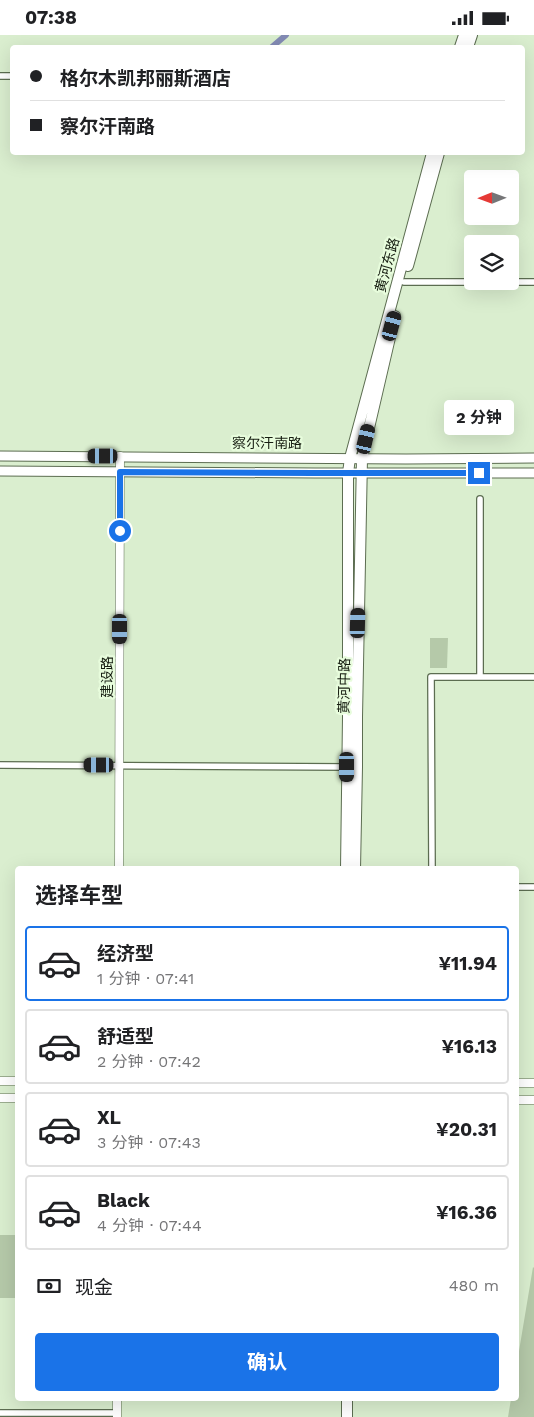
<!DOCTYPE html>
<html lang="zh">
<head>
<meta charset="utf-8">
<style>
  :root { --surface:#fff; --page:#f6f6f6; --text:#202124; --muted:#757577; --line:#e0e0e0; --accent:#1a73e8 }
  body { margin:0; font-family:"Work Sans","Noto Sans SC",sans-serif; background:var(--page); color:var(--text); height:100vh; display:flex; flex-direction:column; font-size:19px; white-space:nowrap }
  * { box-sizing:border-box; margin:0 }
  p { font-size:16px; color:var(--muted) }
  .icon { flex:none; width:28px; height:28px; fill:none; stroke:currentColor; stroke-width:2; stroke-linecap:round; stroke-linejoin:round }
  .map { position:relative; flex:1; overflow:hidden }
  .sheet { position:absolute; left:15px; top:831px; width:504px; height:535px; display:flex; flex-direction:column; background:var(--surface); border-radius:5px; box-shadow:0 5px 20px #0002 }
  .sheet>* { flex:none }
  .top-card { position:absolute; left:10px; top:10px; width:515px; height:110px; border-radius:5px; box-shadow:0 5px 20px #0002; display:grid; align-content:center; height:110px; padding:0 20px; background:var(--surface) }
  .needle { width:32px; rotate:269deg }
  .tools { position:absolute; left:464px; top:135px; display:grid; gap:10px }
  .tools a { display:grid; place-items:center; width:55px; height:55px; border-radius:5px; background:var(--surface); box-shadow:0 5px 20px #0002; font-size:25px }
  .end { position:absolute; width:22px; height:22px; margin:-11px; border:6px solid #1a73e8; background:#fff; box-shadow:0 0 0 2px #fff }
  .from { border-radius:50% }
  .bubble { position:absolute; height:35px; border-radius:5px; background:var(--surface); box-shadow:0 5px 20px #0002; font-size:16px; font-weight:700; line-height:35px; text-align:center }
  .car { position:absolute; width:15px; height:30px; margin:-15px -8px; border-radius:6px; box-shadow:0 0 4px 1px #0007; background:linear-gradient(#222 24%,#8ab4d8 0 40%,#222 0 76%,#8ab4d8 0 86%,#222 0) }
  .top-card b { display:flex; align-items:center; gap:18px; height:48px; font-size:19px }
  .top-card b+b { border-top:1px solid var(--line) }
  .top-card i { width:12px; height:12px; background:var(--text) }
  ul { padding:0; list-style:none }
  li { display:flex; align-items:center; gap:15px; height:75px; margin:0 10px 8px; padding:0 10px; border:2px solid var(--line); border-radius:5px }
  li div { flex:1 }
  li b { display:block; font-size:19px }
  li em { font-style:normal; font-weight:700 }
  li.on { border-color:var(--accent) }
  li>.icon { width:45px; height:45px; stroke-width:1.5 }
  h2 { padding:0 20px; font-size:22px; line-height:60px }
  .pay { display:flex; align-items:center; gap:12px; height:55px; padding:0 20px; font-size:19px }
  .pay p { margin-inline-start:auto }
  .cta { display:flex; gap:10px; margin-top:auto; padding:10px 20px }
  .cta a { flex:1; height:58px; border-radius:5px; background:var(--accent); color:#fff; font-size:20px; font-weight:700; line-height:58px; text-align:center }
  .status { display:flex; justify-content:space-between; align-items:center; height:35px; padding:0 25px; background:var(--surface); direction:ltr }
  .status svg { height:14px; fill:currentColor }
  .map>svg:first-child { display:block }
  .green { fill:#b5c9a9 }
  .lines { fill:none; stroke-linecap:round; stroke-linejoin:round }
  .canal { stroke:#838bb4; stroke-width:6 }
  .minor-casing { stroke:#5c6d51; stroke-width:8 }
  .tertiary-casing { stroke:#5c6d51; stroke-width:9 }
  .secondary-casing { stroke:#5c6d51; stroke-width:11 }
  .trunk-casing { stroke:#5c6d51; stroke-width:12 }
  .minor { stroke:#fff; stroke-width:5.5 }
  .tertiary { stroke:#fff; stroke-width:8 }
  .secondary { stroke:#fff; stroke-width:9 }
  .trunk { stroke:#fff; stroke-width:10 }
  .route { stroke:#1a73e8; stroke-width:6 }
  .labels { text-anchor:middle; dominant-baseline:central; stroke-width:4.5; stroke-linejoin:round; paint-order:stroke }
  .street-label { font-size:14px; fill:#161d11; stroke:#e7fcdc }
</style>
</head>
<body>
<div class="status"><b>07:38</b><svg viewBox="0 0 49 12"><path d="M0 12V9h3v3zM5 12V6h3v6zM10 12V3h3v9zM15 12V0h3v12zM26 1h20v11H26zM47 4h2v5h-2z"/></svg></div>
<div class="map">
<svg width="534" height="1382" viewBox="0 0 534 1382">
  <rect width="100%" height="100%" fill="#daeecf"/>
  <path class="green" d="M 430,603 L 448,603 L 447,633 L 430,633 Z
    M 0,1200 L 17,1200 L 17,1263 L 0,1263 Z
    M 533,1232 L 534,1233 L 534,1382 L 508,1382 L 511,1364 L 516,1364 L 516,1334 Z"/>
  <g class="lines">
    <path class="canal" d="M 272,12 L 286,0"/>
    <g class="minor-casing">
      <path id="minor" d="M 0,41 L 12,41
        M 404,247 L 534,247
        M 480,464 L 480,642
        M 0,730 L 348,732
        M 432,834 L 431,642 L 534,642
        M 516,852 L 534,852
        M 0,1378 L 117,1378"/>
    </g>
    <g class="tertiary-casing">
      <path id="tertiary" d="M 119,834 L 120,421
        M 0,1046 L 18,1046
        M 516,1048 L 534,1048
        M 0,1063 L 18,1063
        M 516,1065 L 534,1065
        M 117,1364 L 117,1382"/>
    </g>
    <g class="secondary-casing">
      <path id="secondary" d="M 0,421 L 406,424 L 534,423
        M 0,436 L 315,438 L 534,438"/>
    </g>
    <g class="trunk-casing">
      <path id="trunk" d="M 460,12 L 464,0
        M 468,12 L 472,0
        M 408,231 L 439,118
        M 346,834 L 348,682 L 348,438 L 350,423 L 432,118
        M 355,834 L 357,732 L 357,682 L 362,423 L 395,281
        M 347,1364 L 347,1382"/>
    </g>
    <use href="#minor" class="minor"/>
    <use href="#tertiary" class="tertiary"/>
    <use href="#secondary" class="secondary"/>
    <use href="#trunk" class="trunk"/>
  </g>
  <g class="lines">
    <path class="route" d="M 120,496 L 120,437 L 315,438 L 479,438"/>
  </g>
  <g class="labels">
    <g class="street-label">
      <text transform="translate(387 230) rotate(-75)">黄河东路</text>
      <text x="267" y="408">察尔汗南路</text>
      <text transform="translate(107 642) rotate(-90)">建设路</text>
      <text transform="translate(344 651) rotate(-89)">黄河中路</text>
    </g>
  </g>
</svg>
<div class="tools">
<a><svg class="needle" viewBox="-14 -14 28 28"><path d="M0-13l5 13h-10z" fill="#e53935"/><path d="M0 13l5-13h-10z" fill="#757577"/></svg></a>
<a><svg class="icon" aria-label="layers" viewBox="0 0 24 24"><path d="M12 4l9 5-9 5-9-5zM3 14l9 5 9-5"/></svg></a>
</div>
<i class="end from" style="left:120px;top:496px"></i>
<i class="end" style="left:479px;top:438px"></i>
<div class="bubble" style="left:444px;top:365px;width:70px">2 分钟</div>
<i class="car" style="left:392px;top:291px;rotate:15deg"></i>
<i class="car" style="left:366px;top:404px;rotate:13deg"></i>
<i class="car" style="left:103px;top:421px;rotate:270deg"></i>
<i class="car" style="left:358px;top:588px;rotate:2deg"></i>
<i class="car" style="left:120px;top:594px;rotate:180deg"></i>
<i class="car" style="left:99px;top:730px;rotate:270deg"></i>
<i class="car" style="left:347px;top:732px;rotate:180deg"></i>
<div class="top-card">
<b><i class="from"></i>格尔木凯邦丽斯酒店</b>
<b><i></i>察尔汗南路</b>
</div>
<section class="sheet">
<h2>选择车型</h2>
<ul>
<li class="on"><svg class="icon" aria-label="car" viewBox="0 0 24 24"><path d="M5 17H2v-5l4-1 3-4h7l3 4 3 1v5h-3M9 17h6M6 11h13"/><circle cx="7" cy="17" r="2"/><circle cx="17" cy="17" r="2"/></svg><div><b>经济型</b><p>1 分钟 · 07:41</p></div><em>¥11.94</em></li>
<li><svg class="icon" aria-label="car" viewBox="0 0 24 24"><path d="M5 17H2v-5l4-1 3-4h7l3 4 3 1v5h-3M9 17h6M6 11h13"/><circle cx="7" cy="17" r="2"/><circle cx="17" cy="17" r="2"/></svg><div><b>舒适型</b><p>2 分钟 · 07:42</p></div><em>¥16.13</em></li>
<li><svg class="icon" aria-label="car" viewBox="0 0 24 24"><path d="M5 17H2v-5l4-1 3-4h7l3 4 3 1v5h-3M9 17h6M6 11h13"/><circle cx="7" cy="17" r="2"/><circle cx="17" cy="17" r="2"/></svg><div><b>XL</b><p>3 分钟 · 07:43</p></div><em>¥20.31</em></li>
<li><svg class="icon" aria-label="car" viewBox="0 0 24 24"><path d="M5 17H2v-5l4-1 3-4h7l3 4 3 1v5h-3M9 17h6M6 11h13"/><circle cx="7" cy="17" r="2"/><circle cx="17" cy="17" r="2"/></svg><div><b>Black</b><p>4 分钟 · 07:44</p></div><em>¥16.36</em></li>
</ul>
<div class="pay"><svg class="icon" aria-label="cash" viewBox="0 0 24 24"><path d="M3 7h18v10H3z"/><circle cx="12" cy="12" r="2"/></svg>现金<p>480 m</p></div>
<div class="cta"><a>确认</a></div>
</section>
</div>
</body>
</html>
